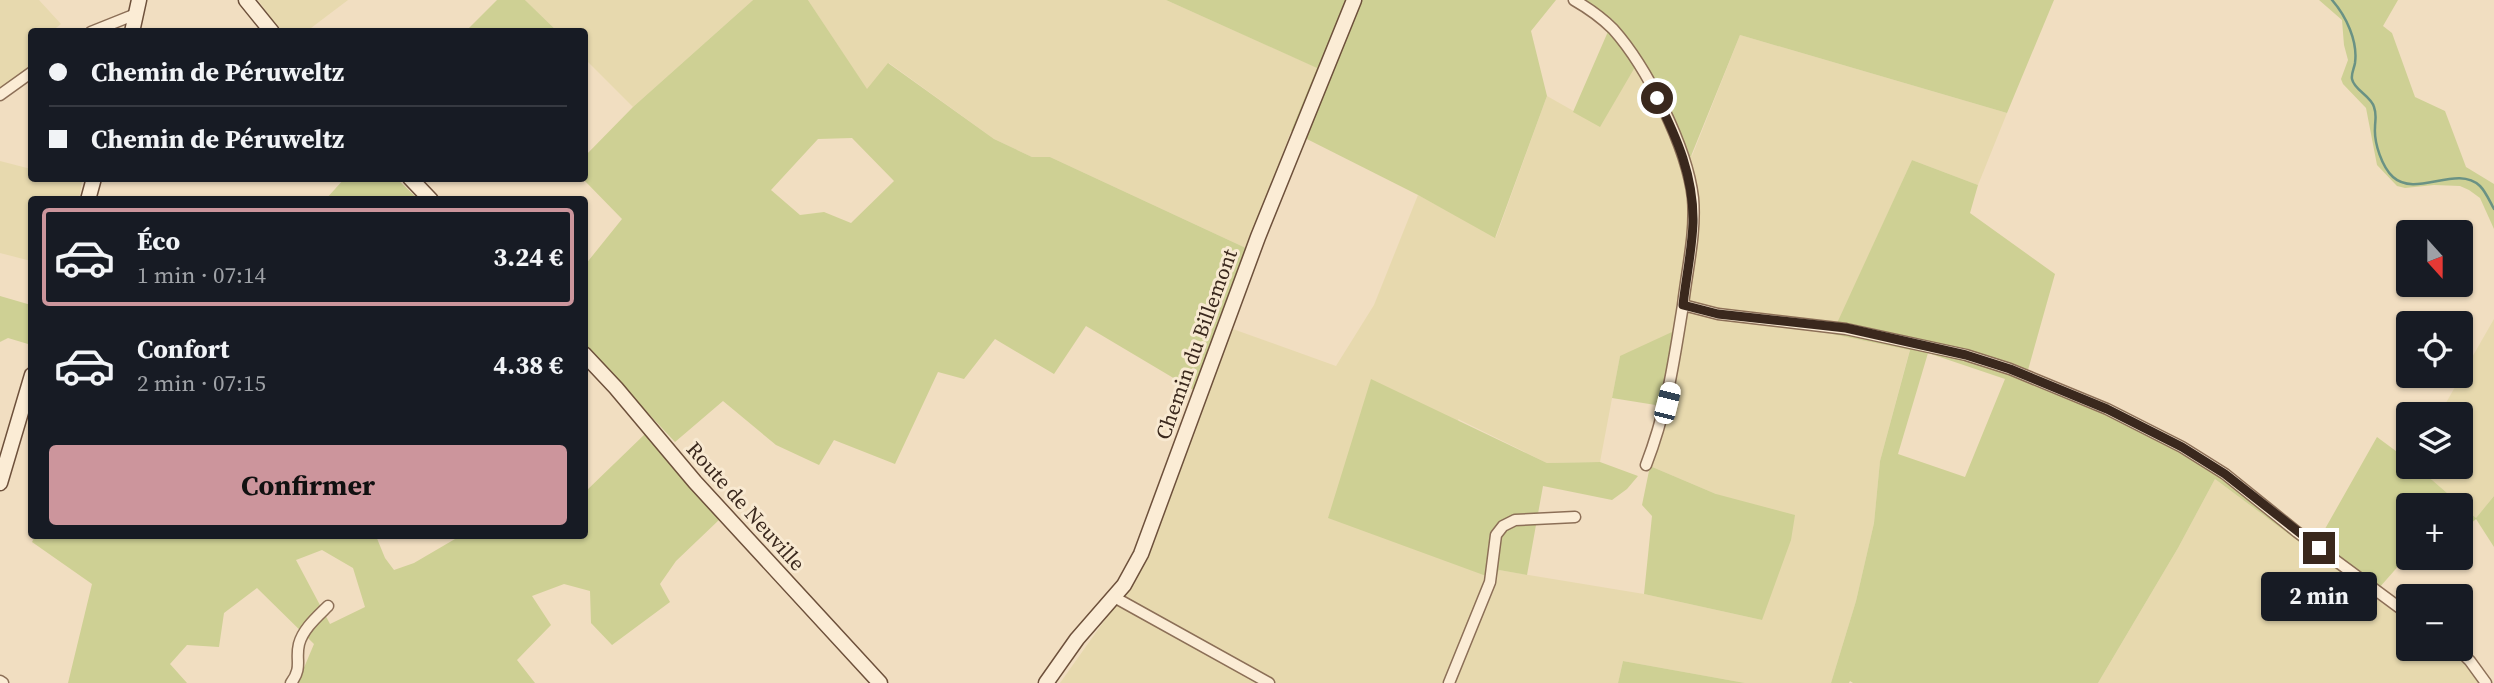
<!DOCTYPE html>
<html lang="fr">
<head>
<meta charset="utf-8">
<style>
  :root { --surface:#171b24; --page:#242831; --text:#f1f3f6; --muted:#9ea1a6; --line:#363941; --accent:#cc959c }
  body { margin:0; font-family:"Source Serif 4",serif; background:var(--page); color:var(--text); height:100vh; display:flex; flex-direction:column; font-size:26px; white-space:nowrap }
  * { box-sizing:border-box; margin:0 }
  p { font-size:23px; color:var(--muted) }
  .icon { flex:none; width:38px; height:38px; fill:none; stroke:currentColor; stroke-width:2; stroke-linecap:round; stroke-linejoin:round }
  .map { position:relative; flex:1; overflow:hidden }
  .side { position:absolute; left:28px; top:196px; width:560px; height:343px; display:flex; flex-direction:column; background:var(--surface); border-radius:7px; box-shadow:0 2px 5px #0004 }
  .side>* { flex:none }
  .guide { position:absolute; left:28px; top:28px; width:560px; height:154px; border-radius:7px; box-shadow:0 2px 5px #0004; display:grid; align-content:center; height:154px; padding:0 21px; background:var(--surface) }
  .needle { width:46px; rotate:159deg }
  .fabs { position:absolute; left:2396px; top:220px; display:grid; gap:14px }
  .fabs a { display:grid; place-items:center; width:77px; height:77px; border-radius:7px; background:var(--surface); box-shadow:0 2px 5px #0004; font-size:35px }
  .end { position:absolute; width:32px; height:32px; margin:-16px; border:9px solid #3a281d; background:#fff; box-shadow:0 0 0 4px #fff }
  .from { border-radius:50% }
  .bubble { position:absolute; height:49px; border-radius:7px; background:var(--surface); box-shadow:0 2px 5px #0004; font-size:23px; font-weight:700; line-height:49px; text-align:center }
  .car { position:absolute; width:21px; height:42px; margin:-21px -10px; border-radius:9px; box-shadow:0 0 5px 2px #0007; background:linear-gradient(#fff 24%,#345 0 40%,#fff 0 76%,#345 0 86%,#fff 0) }
  .guide b { display:flex; align-items:center; gap:24px; height:66px; font-size:26px }
  .guide b+b { border-top:2px solid var(--line) }
  .guide i { width:18px; height:18px; background:var(--text) }
  ul { padding:12px 0 0; list-style:none }
  li { display:flex; align-items:center; gap:21px; height:98px; margin:0 14px 10px; padding:0 7px; border:4px solid transparent; border-radius:7px }
  li div { flex:1 }
  li b { display:block; font-size:26px }
  li em { font-style:normal; font-weight:700 }
  li.on { border-color:var(--accent) }
  li>.icon { width:63px; height:63px; stroke-width:1.5 }
  .action { display:flex; gap:14px; margin-top:auto; padding:14px 21px }
  .action a { flex:1; height:80px; border-radius:7px; background:var(--accent); color:#111; font-size:28px; font-weight:700; line-height:80px; text-align:center }
  .map>svg:first-child { display:block }
  .farmland { fill:#e7d9ae }
  .green { fill:#ced094; fill-rule:evenodd }
  .lines { fill:none; stroke-linecap:round; stroke-linejoin:round }
  .stream { stroke:#6a9284; stroke-width:2.5 }
  .street-casing { stroke:#8c6f57; stroke-width:13 }
  .secondary-casing { stroke:#6d503b; stroke-width:17 }
  .street { stroke:#fbecd5; stroke-width:10 }
  .secondary { stroke:#fbecd5; stroke-width:14 }
  .route { stroke:#3a281d; stroke-width:9 }
  .labels { text-anchor:middle; dominant-baseline:central; stroke-width:6; stroke-linejoin:round; paint-order:stroke }
  .street-label { font-size:21px; fill:#3a281d; stroke:#f8e9d1 }
</style>
</head>
<body>
<div class="map">
<svg width="2494" height="683" viewBox="0 0 2494 683">
  <rect width="100%" height="100%" fill="#f1dec1"/>
  <path class="farmland" d="M 0,0 L 39,0 L 61,24 L 52,31 L 32,32 L 31,70 L 0,93 Z
    M 258,0 L 348,0 L 307,31 L 281,32 Z
    M 525,0 L 753,0 L 633,107 L 585,59 L 584,32 L 557,31 Z
    M 808,0 L 1166,0 L 1318,68 L 1291,131 L 1248,249 L 1050,157 L 1032,157 L 994,139 L 889,63 L 867,90 Z
    M 1740,35 L 2007,113 L 1978,185 L 1912,160 L 1833,334 L 1910,349 L 1880,461 L 1874,523 L 1856,601 L 1831,683 L 1745,683 L 1623,661 L 1618,683 L 1454,683 L 1499,570 L 1644,594 L 1762,620 L 1716,494 L 1650,466 L 1673,387 L 1620,356 L 1600,462 L 1547,463 L 1458,419 L 1489,577 L 1444,683 L 1060,683 L 1124,593 L 1155,538 L 1230,328 L 1336,366 L 1374,305 L 1418,195 L 1496,237 L 1547,96 L 1600,126 L 1635,66 L 1692,156 Z
    M 0,161 L 31,169 L 32,178 L 67,179 L 82,182 L 79,199 L 32,200 L 31,261 L 0,253 Z
    M 2494,319 L 2494,496 L 2476,518 L 2417,467 L 2460,467 L 2460,415 L 2439,415 Z
    M 2215,479 L 2408,622 L 2408,649 L 2445,649 L 2464,663 L 2479,683 L 2098,683 L 2178,548 Z"/>
  <path class="green" d="M 497,0 L 525,0 L 557,31 L 466,31 Z
    M 753,0 L 808,0 L 867,89 L 888,63 L 994,139 L 1032,157 L 1050,157 L 1248,249 L 1197,392 L 1086,326 L 1054,374 L 995,339 L 964,379 L 938,372 L 895,464 L 834,440 L 819,465 L 776,445 L 723,401 L 675,442 L 585,346 L 585,265 L 622,219 L 583,179 L 584,178 L 585,156 L 633,107 ZM 852,138 L 894,181 L 851,223 L 824,212 L 800,215 L 771,190 L 818,139 Z
    M 1166,0 L 1556,0 L 1531,31 L 1547,96 L 1495,238 L 1418,195 L 1291,131 L 1317,68 Z
    M 1582,0 L 2054,0 L 2007,113 L 1740,35 L 1691,156 L 1680,162 L 1676,145 L 1635,67 L 1600,127 L 1573,112 L 1613,20 Z
    M 2319,0 L 2398,0 L 2383,26 L 2392,33 L 2415,97 L 2445,111 L 2466,167 L 2494,184 L 2494,229 L 2480,198 L 2469,190 L 2460,186 L 2434,185 L 2405,188 L 2397,186 L 2377,165 L 2366,108 L 2343,84 L 2341,79 L 2348,60 L 2344,45 L 2342,20 Z
    M 1912,160 L 1978,185 L 1970,213 L 2055,274 L 2028,370 L 2125,411 L 2220,465 L 2317,543 L 2377,437 L 2408,460 L 2408,467 L 2417,467 L 2476,518 L 2494,496 L 2494,547 L 2476,519 L 2461,532 L 2460,506 L 2408,506 L 2408,555 L 2372,596 L 2215,479 L 2178,548 L 2098,683 L 1853,683 L 1850,681 L 1849,683 L 1831,683 L 1856,601 L 1874,523 L 1880,461 L 1910,350 L 1832,334 ZM 1928,353 L 2005,379 L 1965,477 L 1898,454 Z
    M 344,179 L 397,179 L 418,199 L 326,199 Z
    M 0,296 L 31,305 L 31,337 L 28,344 L 8,338 L 0,342 Z
    M 1672,332 L 1683,333 L 1668,407 L 1612,398 L 1620,356 Z
    M 1371,379 L 1547,463 L 1600,462 L 1638,476 L 1627,489 L 1612,500 L 1543,486 L 1527,575 L 1499,570 L 1454,683 L 1489,577 L 1328,518 Z
    M 645,434 L 720,519 L 676,561 L 660,584 L 670,602 L 612,645 L 591,623 L 590,591 L 564,584 L 532,596 L 551,625 L 517,660 L 535,683 L 293,683 L 303,670 L 314,644 L 257,588 L 224,613 L 219,647 L 187,645 L 170,664 L 187,683 L 68,683 L 92,584 L 32,542 L 35,536 L 376,536 L 385,558 L 394,570 L 414,563 L 455,539 L 457,536 L 584,536 L 585,492 ZM 322,550 L 353,568 L 365,607 L 330,624 L 296,560 Z
    M 1650,466 L 1716,494 L 1795,515 L 1791,540 L 1762,620 L 1644,594 L 1652,516 L 1642,505 Z
    M 1623,661 L 1745,683 L 1618,683 Z"/>
  <g class="lines">
    <path class="stream" d="M 2332,0 C 2346,16 2358,41 2355,63 C 2354,69 2351,74 2352,79 C 2354,90 2371,96 2374,107 C 2377,115 2375,120 2375,128 C 2374,143 2382,167 2393,177 C 2416,198 2457,164 2480,186 C 2486,192 2490,202 2494,209"/>
    <g class="street-casing">
      <path id="street" d="M 1574,0 C 1588,8 1602,18 1613,29 C 1647,67 1687,147 1693,198 C 1696,234 1687,269 1683,305 L 1718,314 L 1846,329 L 1966,355 L 2010,369 L 2107,409 L 2182,447 L 2225,474 L 2297,532 L 2408,614
        M 91,32 L 136,14
        M 0,95 L 32,72
        M 1646,465 C 1667,411 1674,361 1683,305
        M 1114,597 L 1269,683
        M 2458,649 L 2470,661 L 2486,683
        M 0,681 L 3,683
        M 291,683 C 303,667 295,660 299,644 C 303,629 317,617 328,606
        M 1449,683 L 1490,582 L 1496,535 L 1503,526 L 1515,520 L 1575,517"/>
    </g>
    <g class="secondary-casing">
      <path id="secondary" d="M 246,0 L 272,32
        M 132,32 L 139,0
        M 410,178 L 431,200
        M 88,200 L 94,178
        M 584,354 L 616,388 L 695,482 L 880,683
        M 0,483 L 32,375
        M 1046,683 L 1077,639 L 1124,585 L 1141,554 L 1258,237 L 1354,0"/>
    </g>
    <use href="#street" class="street"/>
    <use href="#secondary" class="secondary"/>
  </g>
  <g class="lines">
    <path class="route" d="M 1657,98 C 1677,138 1694,177 1693,223 C 1692,250 1686,278 1683,305 L 1718,314 L 1846,328 L 1966,355 L 2010,369 L 2107,409 L 2182,447 L 2225,474 L 2319,548"/>
  </g>
  <g class="labels">
    <g class="street-label">
      <text transform="translate(1196 344) rotate(-70)">Chemin du Billemont</text>
      <text transform="translate(746 506) rotate(48)">Route de Neuville</text>
    </g>
  </g>
</svg>
<div class="fabs">
<a><svg class="needle" viewBox="-14 -14 28 28"><path d="M0-13l5 13h-10z" fill="#e53935"/><path d="M0 13l5-13h-10z" fill="#9ea1a6"/></svg></a>
<a><svg class="icon" aria-label="locate" viewBox="0 0 24 24"><circle cx="12" cy="12" r="6"/><path d="M12 2v4M12 18v4M2 12h4M18 12h4"/></svg></a>
<a><svg class="icon" aria-label="layers" viewBox="0 0 24 24"><path d="M12 4l9 5-9 5-9-5zM3 14l9 5 9-5"/></svg></a>
<a>+</a>
<a>−</a>
</div>
<i class="end from" style="left:1657px;top:98px"></i>
<i class="end" style="left:2319px;top:548px"></i>
<div class="bubble" style="left:2261px;top:572px;width:116px">2 min</div>
<i class="car" style="left:1667px;top:403px;rotate:14deg"></i>
<div class="guide">
<b><i class="from"></i>Chemin de Péruweltz</b>
<b><i></i>Chemin de Péruweltz</b>
</div>
<section class="side">
<ul>
<li class="on"><svg class="icon" aria-label="car" viewBox="0 0 24 24"><path d="M5 17H2v-5l4-1 3-4h7l3 4 3 1v5h-3M9 17h6M6 11h13"/><circle cx="7" cy="17" r="2"/><circle cx="17" cy="17" r="2"/></svg><div><b>Éco</b><p>1 min · 07:14</p></div><em>3.24 €</em></li>
<li><svg class="icon" aria-label="car" viewBox="0 0 24 24"><path d="M5 17H2v-5l4-1 3-4h7l3 4 3 1v5h-3M9 17h6M6 11h13"/><circle cx="7" cy="17" r="2"/><circle cx="17" cy="17" r="2"/></svg><div><b>Confort</b><p>2 min · 07:15</p></div><em>4.38 €</em></li>
</ul>
<div class="action"><a>Confirmer</a></div>
</section>
</div>
</body>
</html>
